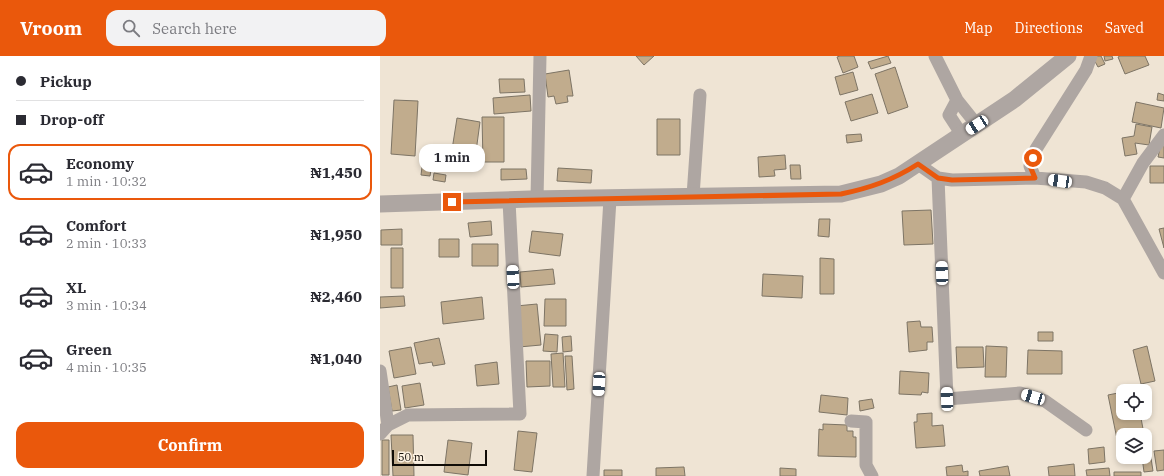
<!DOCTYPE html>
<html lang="en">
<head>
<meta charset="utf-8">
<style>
  :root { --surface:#fff; --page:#f2f2f3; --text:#2b2b33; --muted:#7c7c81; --line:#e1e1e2; --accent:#ea580c }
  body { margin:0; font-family:"IBM Plex Serif",serif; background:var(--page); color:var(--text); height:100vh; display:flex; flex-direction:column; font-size:15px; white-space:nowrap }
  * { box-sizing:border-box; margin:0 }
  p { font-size:13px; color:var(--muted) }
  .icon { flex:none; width:22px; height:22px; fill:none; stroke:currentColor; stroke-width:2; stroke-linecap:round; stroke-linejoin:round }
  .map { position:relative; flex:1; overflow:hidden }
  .panel { display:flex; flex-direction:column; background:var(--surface); width:380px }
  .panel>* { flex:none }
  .top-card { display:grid; align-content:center; height:88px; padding:0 16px; background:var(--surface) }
  .buttons { position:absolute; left:736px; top:328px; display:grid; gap:8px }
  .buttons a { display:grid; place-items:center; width:36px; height:36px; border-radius:8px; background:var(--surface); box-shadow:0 2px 6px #0003; font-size:20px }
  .scale { position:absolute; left:12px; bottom:10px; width:95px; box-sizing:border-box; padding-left:4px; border:2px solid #100c07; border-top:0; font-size:11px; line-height:14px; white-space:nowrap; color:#100c07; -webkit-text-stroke:3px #fdf1e1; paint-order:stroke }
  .end { position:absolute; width:18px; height:18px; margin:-9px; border:5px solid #ea580c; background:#fff; box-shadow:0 0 0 2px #fff }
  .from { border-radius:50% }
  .bubble { position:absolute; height:28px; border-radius:12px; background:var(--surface); box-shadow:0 2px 6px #0003; font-size:13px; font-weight:700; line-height:28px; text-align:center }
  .car { position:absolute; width:12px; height:24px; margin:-12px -6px; border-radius:5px; box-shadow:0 0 3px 1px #0007; background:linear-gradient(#fff 24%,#345 0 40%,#fff 0 76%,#345 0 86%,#fff 0) }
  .top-card b { display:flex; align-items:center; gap:14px; height:38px; font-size:15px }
  .top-card b+b { border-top:1px solid var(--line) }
  .top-card i { width:10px; height:10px; background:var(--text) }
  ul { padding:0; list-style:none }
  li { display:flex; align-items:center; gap:12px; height:56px; margin:0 8px 6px; padding:0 8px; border:2px solid transparent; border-radius:12px }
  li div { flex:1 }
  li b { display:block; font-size:15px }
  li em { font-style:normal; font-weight:700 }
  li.on { border-color:var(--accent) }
  li>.icon { width:36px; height:36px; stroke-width:1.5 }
  .action { display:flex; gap:8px; margin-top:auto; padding:8px 16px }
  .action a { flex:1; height:46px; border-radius:12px; background:var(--accent); color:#fff; font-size:16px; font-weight:700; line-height:46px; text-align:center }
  header { display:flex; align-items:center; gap:24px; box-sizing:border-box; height:56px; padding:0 20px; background:var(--accent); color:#fff }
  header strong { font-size:19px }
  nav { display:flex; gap:22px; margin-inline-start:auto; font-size:14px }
  .search { width:280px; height:36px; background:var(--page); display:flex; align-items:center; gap:10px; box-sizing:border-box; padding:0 14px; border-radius:12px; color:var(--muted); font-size:15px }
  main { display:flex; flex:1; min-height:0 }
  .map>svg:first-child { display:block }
  .building { fill:#c1ac8d; stroke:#7d7465 }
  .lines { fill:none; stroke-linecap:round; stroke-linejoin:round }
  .minor { stroke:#aea6a2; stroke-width:13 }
  .tertiary { stroke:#aea6a2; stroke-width:17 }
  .route { stroke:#ea580c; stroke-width:5 }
</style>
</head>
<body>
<header>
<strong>Vroom</strong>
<div class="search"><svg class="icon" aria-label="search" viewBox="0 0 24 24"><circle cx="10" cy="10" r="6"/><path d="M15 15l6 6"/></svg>Search here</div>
<nav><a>Map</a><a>Directions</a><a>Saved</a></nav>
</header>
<main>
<section class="panel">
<div class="top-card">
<b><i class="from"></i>Pickup</b>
<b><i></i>Drop-off</b>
</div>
<ul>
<li class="on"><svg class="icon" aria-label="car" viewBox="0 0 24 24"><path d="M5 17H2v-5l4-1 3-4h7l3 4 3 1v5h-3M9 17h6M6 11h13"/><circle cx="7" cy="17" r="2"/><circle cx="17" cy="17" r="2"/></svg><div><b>Economy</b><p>1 min · 10:32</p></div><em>₦1,450</em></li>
<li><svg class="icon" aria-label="car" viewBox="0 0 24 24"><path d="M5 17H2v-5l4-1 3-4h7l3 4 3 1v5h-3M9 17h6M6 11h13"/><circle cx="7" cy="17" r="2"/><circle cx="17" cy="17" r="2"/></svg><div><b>Comfort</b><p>2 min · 10:33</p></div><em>₦1,950</em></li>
<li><svg class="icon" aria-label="car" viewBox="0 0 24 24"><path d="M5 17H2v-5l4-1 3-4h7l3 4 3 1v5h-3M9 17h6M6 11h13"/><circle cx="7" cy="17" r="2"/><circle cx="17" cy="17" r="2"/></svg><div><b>XL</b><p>3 min · 10:34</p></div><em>₦2,460</em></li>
<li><svg class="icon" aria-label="car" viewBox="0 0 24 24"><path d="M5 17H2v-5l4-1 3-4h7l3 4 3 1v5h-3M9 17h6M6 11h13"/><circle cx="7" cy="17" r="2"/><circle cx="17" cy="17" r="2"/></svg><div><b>Green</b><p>4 min · 10:35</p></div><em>₦1,040</em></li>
</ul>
<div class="action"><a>Confirm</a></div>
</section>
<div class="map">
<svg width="784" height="420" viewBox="0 0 784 420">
  <rect width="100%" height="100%" fill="#efe4d4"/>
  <path class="building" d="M 256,0 L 274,0 L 264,9 Z
    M 460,0 L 474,0 L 478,11 L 463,17 L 457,1 Z
    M 508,0 L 511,7 L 491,13 L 488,6 Z
    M 712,0 L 721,0 L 725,8 L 718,11 Z
    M 724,0 L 732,0 L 733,3 L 725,5 Z
    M 740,0 L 765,0 L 769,9 L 745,18 L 738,1 Z
    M 515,11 L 528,51 L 508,58 L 495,18 Z
    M 189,14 L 193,40 L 187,40 L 188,46 L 176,48 L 174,40 L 168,41 L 165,18 Z
    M 473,16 L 478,34 L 460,39 L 455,21 Z
    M 119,23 L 144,23 L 145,36 L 120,37 Z
    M 778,37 L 784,39 L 784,45 L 777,44 Z
    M 492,38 L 498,57 L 471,65 L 465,46 Z
    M 150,39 L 151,55 L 114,58 L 113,42 Z
    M 14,44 L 38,45 L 35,100 L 11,98 Z
    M 756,46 L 784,52 L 781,72 L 752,66 Z
    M 102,61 L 124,61 L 124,106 L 103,106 Z
    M 77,62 L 100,66 L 95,103 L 71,100 Z
    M 277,63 L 300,63 L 300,99 L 277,99 Z
    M 756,68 L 772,71 L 769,89 L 755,87 L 757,98 L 745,100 L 742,82 L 754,80 Z
    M 481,78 L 482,85 L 467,87 L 466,79 Z
    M 782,83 L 784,83 L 784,102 L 778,101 Z
    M 405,99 L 406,113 L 394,114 L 395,120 L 379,121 L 378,101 Z
    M 43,103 L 66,105 L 65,115 L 51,114 L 50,120 L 41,119 Z
    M 410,109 L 420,109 L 421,123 L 411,123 Z
    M 770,110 L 784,110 L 784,127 L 770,127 Z
    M 178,112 L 212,114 L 211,127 L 177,125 Z
    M 121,113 L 146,113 L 147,123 L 121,124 Z
    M 54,117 L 66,119 L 65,126 L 53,124 Z
    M 551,154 L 553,188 L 524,189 L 522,155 Z
    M 439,163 L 450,163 L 449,181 L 438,180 Z
    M 111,165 L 112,179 L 90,181 L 88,167 Z
    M 784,172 L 784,192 L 779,173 Z
    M 22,173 L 22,189 L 1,189 L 1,174 Z
    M 152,175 L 183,178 L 180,200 L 149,196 Z
    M 59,183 L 79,183 L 79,201 L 59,201 Z
    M 92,188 L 118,188 L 118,210 L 92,210 Z
    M 11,192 L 23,192 L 23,232 L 11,232 Z
    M 440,202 L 454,203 L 454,238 L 440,238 Z
    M 173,213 L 175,228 L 141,231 L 140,216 Z
    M 383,218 L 423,220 L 422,242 L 382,240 Z
    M 24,240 L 25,250 L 0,252 L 0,241 Z
    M 102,241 L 104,263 L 63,268 L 61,246 Z
    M 165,243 L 186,243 L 186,270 L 164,270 Z
    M 157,248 L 161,289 L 139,291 L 136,250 Z
    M 540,265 L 541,271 L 552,271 L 553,286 L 547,286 L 547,294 L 529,296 L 527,266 Z
    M 658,276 L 673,276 L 673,285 L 658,285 Z
    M 165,278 L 178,279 L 177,296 L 163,295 Z
    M 191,280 L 192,295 L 183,296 L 182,281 Z
    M 59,282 L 65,308 L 53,310 L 52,306 L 39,308 L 34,287 Z
    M 606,290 L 627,291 L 626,321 L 605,321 Z
    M 767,290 L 775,325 L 761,328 L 753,294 Z
    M 31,291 L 36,318 L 14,322 L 9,295 Z
    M 576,291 L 603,291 L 604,311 L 577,312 Z
    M 648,294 L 682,295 L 682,318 L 647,318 Z
    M 183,297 L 185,331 L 173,331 L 171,298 Z
    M 185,300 L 192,300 L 194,333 L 187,334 Z
    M 146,305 L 170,305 L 170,330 L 147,331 Z
    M 117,306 L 119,328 L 97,330 L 95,309 Z
    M 520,315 L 549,317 L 548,337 L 542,336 L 541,339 L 519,338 Z
    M 40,327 L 44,349 L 25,352 L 22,330 Z
    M 17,329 L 21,354 L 12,355 L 8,331 Z
    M 743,336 L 743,357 L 760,357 L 764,378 L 743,379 L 743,382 L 737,383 L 728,339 Z
    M 441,339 L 468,342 L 467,359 L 439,356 Z
    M 492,343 L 494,352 L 480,355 L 479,345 Z
    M 552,357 L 552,370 L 563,369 L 565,390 L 536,392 L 534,366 L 537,366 L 537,358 Z
    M 443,368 L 467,369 L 467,375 L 473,375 L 473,381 L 476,381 L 476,401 L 438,400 L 439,373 L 443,374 Z
    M 138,375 L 157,377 L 152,416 L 134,414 Z
    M 11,379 L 33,379 L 34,420 L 13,420 Z
    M 2,384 L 9,384 L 9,419 L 2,419 Z
    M 68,384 L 92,387 L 88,419 L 64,416 Z
    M 769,389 L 773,415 L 764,416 L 762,401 L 765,401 L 765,390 Z
    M 724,391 L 725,406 L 709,408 L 708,393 Z
    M 742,393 L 743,401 L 761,401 L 743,404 Z
    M 784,394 L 784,414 L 777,415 L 774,395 Z
    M 694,408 L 695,420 L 669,420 L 668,411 Z
    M 582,409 L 583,416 L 588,415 L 588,420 L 567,420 L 566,411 Z
    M 628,410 L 630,420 L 600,420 L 599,415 Z
    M 304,411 L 305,420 L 276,420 L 276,412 Z
    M 400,412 L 416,413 L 416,420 L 400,420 Z
    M 729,412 L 730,420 L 707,420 L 706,414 Z
    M 224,414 L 242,414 L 242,420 L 224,420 Z
    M 734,416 L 761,416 L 761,420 L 734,420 Z"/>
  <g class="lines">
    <path class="minor" d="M 555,0 L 577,44 L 569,59 L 582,79
      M 577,44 L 597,69
      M 538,108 L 558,122 L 572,124 L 655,122 L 706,126 L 725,132 L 743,143 L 784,217
      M 558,122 L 567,343 L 640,337 L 665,345 L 706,374
      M 655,122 L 650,110 L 656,93 L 706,14 L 711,0
      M 313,140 L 320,39
      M 157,143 L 160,0
      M 743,143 L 763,107 L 784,79
      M 0,315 L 8,369
      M 471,365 L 486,366 L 486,409 L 492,420
      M 0,378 L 8,369 L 28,359 L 140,358 L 129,145
      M 213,420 L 230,143"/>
    <path class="tertiary" d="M 0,148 L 150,143 L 461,138 L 501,128 L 519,120 L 635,43 L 688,0"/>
  </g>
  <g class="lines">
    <path class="route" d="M 72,146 L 461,138 C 490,132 513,124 538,108 L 558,122 L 572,124 L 655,122 L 650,110 L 653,102"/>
  </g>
</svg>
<div class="buttons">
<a><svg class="icon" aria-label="locate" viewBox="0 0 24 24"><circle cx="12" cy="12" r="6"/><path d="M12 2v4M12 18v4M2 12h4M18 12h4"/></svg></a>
<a><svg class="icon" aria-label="layers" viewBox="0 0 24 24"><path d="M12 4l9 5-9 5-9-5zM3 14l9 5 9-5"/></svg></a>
</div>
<div class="scale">50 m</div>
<i class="end from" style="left:653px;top:102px"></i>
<i class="end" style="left:72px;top:146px"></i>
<div class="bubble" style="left:39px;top:88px;width:66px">1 min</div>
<i class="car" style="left:597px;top:69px;rotate:237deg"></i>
<i class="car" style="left:680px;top:125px;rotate:278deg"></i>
<i class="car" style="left:562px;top:217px;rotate:358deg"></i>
<i class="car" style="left:133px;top:221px;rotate:357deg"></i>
<i class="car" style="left:219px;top:328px;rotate:183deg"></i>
<i class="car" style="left:653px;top:341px;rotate:287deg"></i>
<i class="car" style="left:567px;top:343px;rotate:358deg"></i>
</div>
</main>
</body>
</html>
